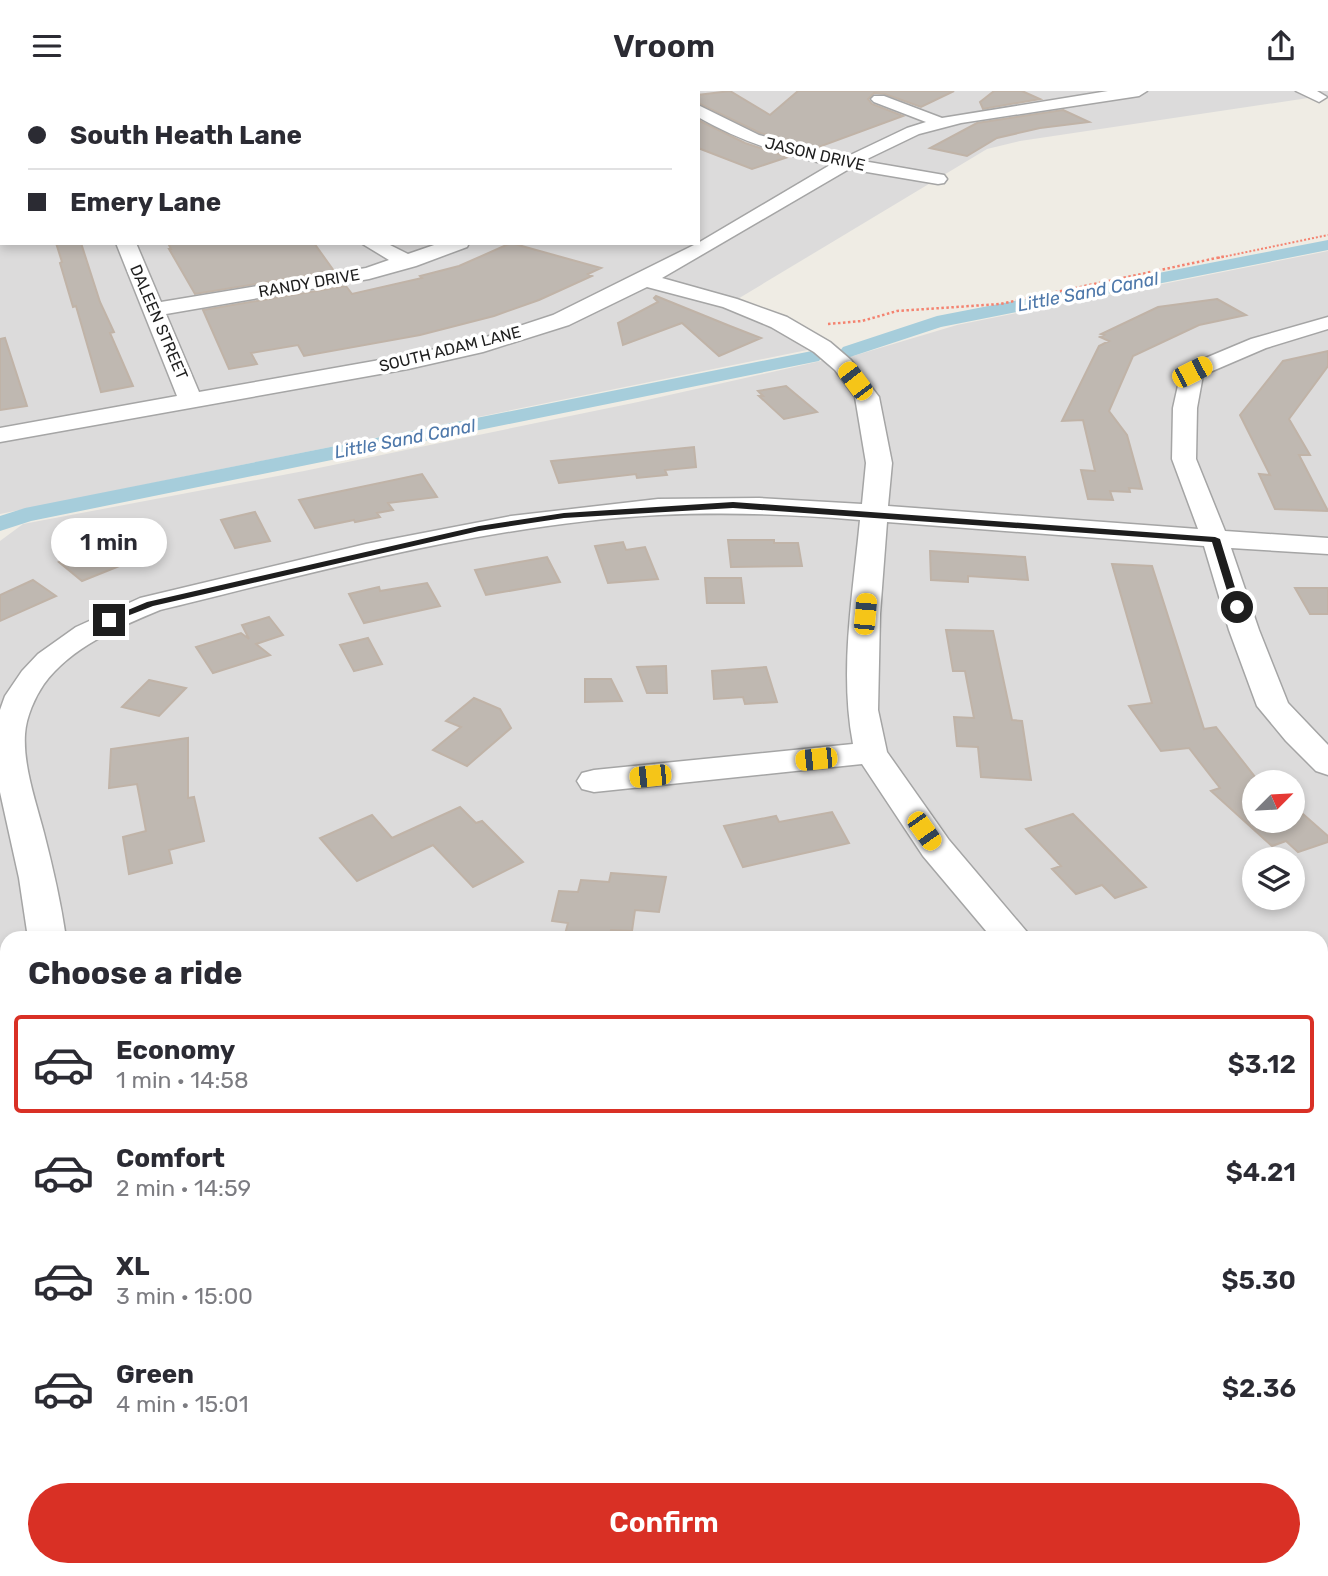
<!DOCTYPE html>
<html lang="en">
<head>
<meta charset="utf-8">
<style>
  :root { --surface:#fff; --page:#f7f7f7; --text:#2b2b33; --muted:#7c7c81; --line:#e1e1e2; --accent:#d93025 }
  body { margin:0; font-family:Rubik,sans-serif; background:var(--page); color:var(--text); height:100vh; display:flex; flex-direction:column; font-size:26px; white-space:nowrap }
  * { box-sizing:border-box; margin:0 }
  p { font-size:23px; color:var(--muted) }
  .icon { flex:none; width:38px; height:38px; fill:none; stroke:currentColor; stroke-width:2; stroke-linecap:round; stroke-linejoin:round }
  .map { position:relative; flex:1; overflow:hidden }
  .details { position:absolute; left:0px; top:840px; width:1328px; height:646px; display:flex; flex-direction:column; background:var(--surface); border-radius:21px 21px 0 0; box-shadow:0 4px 10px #0003 }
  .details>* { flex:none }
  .guide { position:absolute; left:0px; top:0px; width:700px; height:154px; box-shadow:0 4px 10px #0003; display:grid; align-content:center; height:154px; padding:0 28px; background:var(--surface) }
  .needle { width:46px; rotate:66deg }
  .controls { position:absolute; left:1242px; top:679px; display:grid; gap:14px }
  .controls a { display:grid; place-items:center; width:63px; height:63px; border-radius:50%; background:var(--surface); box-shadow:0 4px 10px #0003; font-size:35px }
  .end { position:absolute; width:32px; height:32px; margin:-16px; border:9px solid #1e1e1e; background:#fff; box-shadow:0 0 0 4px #fff }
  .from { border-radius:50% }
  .bubble { position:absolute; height:49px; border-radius:24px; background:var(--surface); box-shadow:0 4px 10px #0003; font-size:23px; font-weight:600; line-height:49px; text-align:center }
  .car { position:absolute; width:21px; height:42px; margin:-21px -10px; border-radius:9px; box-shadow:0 0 5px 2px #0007; background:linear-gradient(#f5c518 24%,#345 0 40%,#f5c518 0 76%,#345 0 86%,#f5c518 0) }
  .guide b { display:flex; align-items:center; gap:24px; height:66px; font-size:26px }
  .guide b+b { border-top:2px solid var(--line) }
  .guide i { width:18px; height:18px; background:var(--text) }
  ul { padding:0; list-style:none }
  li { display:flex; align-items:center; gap:21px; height:98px; margin:0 14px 10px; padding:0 14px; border:4px solid transparent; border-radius:7px }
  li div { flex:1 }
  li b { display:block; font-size:26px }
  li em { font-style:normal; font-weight:600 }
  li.selected { border-color:var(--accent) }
  li>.icon { width:63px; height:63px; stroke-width:1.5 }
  h2 { padding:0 28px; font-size:32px; line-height:84px }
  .primary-button { display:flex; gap:14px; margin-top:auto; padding:14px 28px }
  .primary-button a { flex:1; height:80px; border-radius:42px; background:var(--accent); color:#fff; font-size:28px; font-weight:600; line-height:80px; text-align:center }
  header { display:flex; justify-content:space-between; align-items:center; height:91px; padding:0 28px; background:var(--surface); font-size:32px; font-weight:600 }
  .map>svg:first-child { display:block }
  .residential { fill:#dcdbdb; fill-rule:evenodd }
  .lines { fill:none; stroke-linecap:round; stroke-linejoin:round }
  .canal { fill:#a6cddb; fill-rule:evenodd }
  .building { fill:#bfb8b1; stroke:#c0b3a7; stroke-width:2 }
  .minor-casing { stroke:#a5a5a5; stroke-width:3 }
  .major-casing { stroke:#926a06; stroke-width:4 }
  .path-far1 { stroke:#f48370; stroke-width:2; stroke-dasharray:2 2; stroke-linecap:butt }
  .path { stroke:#f48370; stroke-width:2.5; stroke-dasharray:2.5 2.5; stroke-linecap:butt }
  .minor { fill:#fff; fill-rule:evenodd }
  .major { fill:#f8d6a0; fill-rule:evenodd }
  .rail { stroke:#6c6c6c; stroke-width:7; stroke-dasharray:19 19; stroke-linecap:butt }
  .route { fill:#1e1e1e }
  .labels { text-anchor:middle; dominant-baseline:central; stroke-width:7; stroke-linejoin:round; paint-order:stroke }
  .far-street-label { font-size:16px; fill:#1e1e1e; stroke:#fff }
  .far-water-label { font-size:18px; font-style:italic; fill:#4e78aa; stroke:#fff }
</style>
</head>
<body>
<header><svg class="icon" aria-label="menu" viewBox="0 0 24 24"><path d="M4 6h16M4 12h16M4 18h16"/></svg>Vroom<svg class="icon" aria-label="share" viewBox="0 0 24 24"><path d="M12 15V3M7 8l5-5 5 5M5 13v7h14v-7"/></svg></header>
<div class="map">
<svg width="1328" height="1485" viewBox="0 0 1328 1485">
  <rect width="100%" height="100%" fill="#efece4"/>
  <path class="residential" d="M 0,0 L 1328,0 L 1328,4 L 1020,50 L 987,58 L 731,212 L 822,256 L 0,423 ZM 2,2 L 698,2 L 698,152 L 2,152 Z
    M 1328,160 L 1328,1485 L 0,1485 L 0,450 L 23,433 L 304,380 L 638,311 L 834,267 L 853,265 L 957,234 ZM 1255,691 L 1293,691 L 1293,730 L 1255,730 ZM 1255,768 L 1293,768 L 1293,807 L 1255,807 ZM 7,847 L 1321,847 L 1321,1479 L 7,1479 Z"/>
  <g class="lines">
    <path class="canal" d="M 1328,149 L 1328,159 L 941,236 L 850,266 L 843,264 L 840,260 L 843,256 L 937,225 Z
      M 812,260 L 819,262 L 822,266 L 819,270 L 31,430 L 0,440 L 0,425 L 25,417 Z"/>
  </g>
  <path class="building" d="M 730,0 L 770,24 L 798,0 L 954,0 L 921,16 L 885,3 L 874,2 L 868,8 L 872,13 L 903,25 L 816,57 L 760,42 L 698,12 L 698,4 Z
    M 994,0 L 1022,0 L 1040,8 L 983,18 L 980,11 Z
    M 1063,19 L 1089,31 L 1040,37 L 997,47 L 967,65 L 930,57 L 977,32 Z
    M 698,29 L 745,52 L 788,66 L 752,78 L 698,57 Z
    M 56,152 L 81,152 L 100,211 L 114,241 L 110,242 L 133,295 L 101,301 L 76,215 L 73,216 L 60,172 L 62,171 Z
    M 168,152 L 314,152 L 334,180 L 195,203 L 169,158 L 171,158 Z
    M 511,152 L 601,177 L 588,183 L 592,185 L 539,209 L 494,225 L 420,244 L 304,265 L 298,254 L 251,262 L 257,273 L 229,278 L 203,219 L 346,195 L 352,203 L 422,187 L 420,185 L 459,175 Z
    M 656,205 L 730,235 L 761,247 L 719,265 L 682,232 L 623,254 L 618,232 L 658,211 L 654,207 Z
    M 1217,208 L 1246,224 L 1199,234 L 1133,265 L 1109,320 L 1127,344 L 1142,398 L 1129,397 L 1130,401 L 1110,400 L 1113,409 L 1088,408 L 1081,379 L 1095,380 L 1083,329 L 1062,330 L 1099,255 L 1109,250 L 1100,246 L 1104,244 L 1101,243 L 1158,216 Z
    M 5,247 L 27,315 L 0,319 L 0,248 Z
    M 1328,260 L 1328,275 L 1289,328 L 1310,364 L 1299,364 L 1328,420 L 1275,418 L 1259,383 L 1270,384 L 1240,324 L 1283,270 Z
    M 786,295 L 817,321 L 784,328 L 759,305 L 763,305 L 758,300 Z
    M 694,356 L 696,376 L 665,379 L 667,384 L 637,387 L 636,383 L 559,392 L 551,370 Z
    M 422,383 L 437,406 L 388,412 L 393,419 L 377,422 L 380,426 L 355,431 L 354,429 L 315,437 L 299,409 Z
    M 255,421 L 270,450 L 235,457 L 221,429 Z
    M 728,449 L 774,449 L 774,452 L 798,452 L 802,475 L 731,476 Z
    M 623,451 L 626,459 L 645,456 L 658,488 L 608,492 L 595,455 Z
    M 106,455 L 127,472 L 82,490 L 59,471 Z
    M 930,460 L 1025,466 L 1028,489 L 968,485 L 968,491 L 931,489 Z
    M 547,466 L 560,491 L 486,504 L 475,479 Z
    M 1112,473 L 1152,475 L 1204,638 L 1216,636 L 1259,691 L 1255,691 L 1255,730 L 1293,730 L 1295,716 L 1328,745 L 1328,751 L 1298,761 L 1286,750 L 1272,755 L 1211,700 L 1220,697 L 1189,657 L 1161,660 L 1129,615 L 1152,612 Z
    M 705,487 L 741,487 L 744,512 L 707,512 Z
    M 33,489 L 56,505 L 0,530 L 0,504 Z
    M 427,492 L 440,515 L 364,532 L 349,503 L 379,496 L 380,500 Z
    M 1295,497 L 1328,497 L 1328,523 L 1310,523 Z
    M 269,526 L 283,544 L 256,553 L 270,564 L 213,582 L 196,556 L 241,542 L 249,548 L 242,534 Z
    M 946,539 L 993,540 L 1012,629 L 1022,630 L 1031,689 L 981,686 L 978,656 L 957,655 L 954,626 L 974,627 L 965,580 L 953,580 Z
    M 368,547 L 382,573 L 354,580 L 340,554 Z
    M 666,575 L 667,602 L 647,602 L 637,576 Z
    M 766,576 L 777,611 L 745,613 L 743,606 L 714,608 L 712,580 Z
    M 585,588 L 611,588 L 622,610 L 585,611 Z
    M 149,589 L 186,597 L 159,625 L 122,616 Z
    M 474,607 L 500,618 L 511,637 L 467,675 L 433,659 L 461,636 L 446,630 Z
    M 188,647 L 188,707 L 194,706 L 204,750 L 169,759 L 172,772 L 129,783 L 123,746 L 146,740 L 137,693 L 109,697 L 111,658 Z
    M 460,716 L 476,732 L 482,730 L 523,771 L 473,796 L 433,754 L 357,790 L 320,747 L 372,724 L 392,747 Z
    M 832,721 L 849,752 L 743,776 L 724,735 L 776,725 L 779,731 Z
    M 1073,723 L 1146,796 L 1115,807 L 1102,794 L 1076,803 L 1052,778 L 1061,775 L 1026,738 Z
    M 611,782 L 666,786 L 659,821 L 635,819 L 632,840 L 611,839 L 609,847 L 564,847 L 568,832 L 552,830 L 559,800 L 578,801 L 581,789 L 609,791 Z"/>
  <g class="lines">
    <g class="minor-casing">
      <path id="minor" d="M 59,0 L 75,0 L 75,2 L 60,2 Z
        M 515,0 L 543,0 L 514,2 Z
        M 661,0 L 678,0 L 679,2 L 663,2 Z
        M 1108,0 L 1147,0 L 1139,5 L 961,32 L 919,43 L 863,70 L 944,84 L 947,88 L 944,92 L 938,93 L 849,78 L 662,187 L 737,208 L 787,226 L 830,251 L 851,269 L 879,306 L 892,372 L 888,415 L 1198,438 L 1172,368 L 1173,317 L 1181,281 L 1184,276 L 1251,248 L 1328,226 L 1328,238 L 1266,257 L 1203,284 L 1197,317 L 1196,368 L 1225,440 L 1328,447 L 1328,463 L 1231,457 L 1259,539 L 1288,612 L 1328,654 L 1328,684 L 1316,680 L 1286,650 L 1257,615 L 1229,539 L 1204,455 L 887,431 L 880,523 L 878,619 L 887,661 L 949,749 L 1032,847 L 992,847 L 923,765 L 862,673 L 594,701 L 582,698 L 577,690 L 582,682 L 594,679 L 853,653 C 839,580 853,502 860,429 C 793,423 727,421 659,424 C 490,433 324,479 160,519 C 119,536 71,556 44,593 C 35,606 26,626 25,643 C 23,675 36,711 44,742 C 53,777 61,812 66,847 L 28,847 L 19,787 L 0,701 L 0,619 L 5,605 L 22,580 L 38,563 L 76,536 L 140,507 L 366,453 L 511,425 L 658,408 L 759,407 L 862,413 L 866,372 L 855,306 L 835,279 L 814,261 L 771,236 L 723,216 L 647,196 L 569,234 L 483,261 L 408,278 L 0,351 L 0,337 L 177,305 L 116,152 L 136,152 L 161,211 L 366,177 L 389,169 L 361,152 L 386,152 L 408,163 L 440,152 L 469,152 L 467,156 L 416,175 L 369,188 L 166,223 L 199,301 L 408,264 L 477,249 L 553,224 L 698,152 L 830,74 C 783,64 740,50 698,26 L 698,14 L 759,44 L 844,67 L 907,37 L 926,31 L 874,11 L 871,8 L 874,5 L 884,5 L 942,27 Z
        M 1296,0 L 1317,0 L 1327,6 L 1319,11 Z
        M 0,63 L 2,63 L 2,73 L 0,73 Z
        M 1328,954 L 1328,987 L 1321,989 L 1321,956 Z
        M 7,1000 L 7,1034 L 0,1035 L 0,1001 Z
        M 834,1479 L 889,1479 L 891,1485 L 836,1485 Z"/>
    </g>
    <g class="major-casing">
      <path id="major" d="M 249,0 L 279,0 L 248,2 Z
        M 0,27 L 2,27 L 2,37 L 0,37 Z"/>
    </g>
    <path class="path-far1" d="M 1218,167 L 1328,144"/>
    <path class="path" d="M 828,233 L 862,230 L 897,220 L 1000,213 L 1226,165"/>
    <use href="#minor" class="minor"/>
    <use href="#major" class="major"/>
    <path class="rail" d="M 1321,1414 L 1328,1411
      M 1188,1485 L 1200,1479"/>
  </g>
  <path class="route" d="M 733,411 L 1215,446 L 1220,448 L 1241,516 L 1237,519 L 1232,516 L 1212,451 L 733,417 L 564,427 L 479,440 L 153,515 L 109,532 L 104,529 L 147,511 L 479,435 L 564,422 Z"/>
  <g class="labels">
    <g class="far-street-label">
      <text transform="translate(815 63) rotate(13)">JASON DRIVE</text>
      <text transform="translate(309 192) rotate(-10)">RANDY DRIVE</text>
      <text transform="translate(159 231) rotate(67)">DALEEN STREET</text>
      <text transform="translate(450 258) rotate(-14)">SOUTH ADAM LANE</text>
    </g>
    <g class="far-water-label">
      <text transform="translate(1088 201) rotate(-11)">Little Sand Canal</text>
      <text transform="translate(405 348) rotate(-11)">Little Sand Canal</text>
    </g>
  </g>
</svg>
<div class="controls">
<a><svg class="needle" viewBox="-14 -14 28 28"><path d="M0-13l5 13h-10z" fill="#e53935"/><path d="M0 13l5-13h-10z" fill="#7c7c81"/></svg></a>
<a><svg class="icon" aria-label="layers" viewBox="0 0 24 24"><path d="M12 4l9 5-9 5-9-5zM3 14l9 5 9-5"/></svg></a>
</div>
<i class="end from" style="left:1237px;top:516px"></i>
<i class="end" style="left:109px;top:529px"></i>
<div class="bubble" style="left:51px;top:427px;width:116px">1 min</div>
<i class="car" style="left:1192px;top:281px;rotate:63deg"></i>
<i class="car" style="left:855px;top:290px;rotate:323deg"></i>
<i class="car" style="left:865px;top:523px;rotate:5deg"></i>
<i class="car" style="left:816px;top:668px;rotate:264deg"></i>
<i class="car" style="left:650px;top:685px;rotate:264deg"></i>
<i class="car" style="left:924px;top:740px;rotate:145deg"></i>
<div class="guide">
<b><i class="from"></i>South Heath Lane</b>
<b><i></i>Emery Lane</b>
</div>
<section class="details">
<h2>Choose a ride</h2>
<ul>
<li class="selected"><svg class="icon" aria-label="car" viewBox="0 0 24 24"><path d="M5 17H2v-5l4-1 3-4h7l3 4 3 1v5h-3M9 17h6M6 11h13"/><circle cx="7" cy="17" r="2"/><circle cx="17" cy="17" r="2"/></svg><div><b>Economy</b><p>1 min · 14:58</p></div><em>$3.12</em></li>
<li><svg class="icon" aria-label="car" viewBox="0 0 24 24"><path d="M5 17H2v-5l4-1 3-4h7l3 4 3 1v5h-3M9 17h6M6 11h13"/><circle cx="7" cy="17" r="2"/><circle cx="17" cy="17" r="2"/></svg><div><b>Comfort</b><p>2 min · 14:59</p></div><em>$4.21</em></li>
<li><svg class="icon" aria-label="car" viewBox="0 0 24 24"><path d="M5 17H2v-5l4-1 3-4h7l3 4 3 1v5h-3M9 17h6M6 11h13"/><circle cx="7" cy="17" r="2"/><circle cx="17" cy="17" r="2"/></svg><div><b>XL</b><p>3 min · 15:00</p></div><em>$5.30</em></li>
<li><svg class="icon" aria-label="car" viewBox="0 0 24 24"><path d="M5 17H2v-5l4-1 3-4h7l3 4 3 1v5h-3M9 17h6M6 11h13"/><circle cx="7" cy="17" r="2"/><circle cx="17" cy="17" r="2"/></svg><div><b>Green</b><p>4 min · 15:01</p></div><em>$2.36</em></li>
</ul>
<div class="primary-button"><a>Confirm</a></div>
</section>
</div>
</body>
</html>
